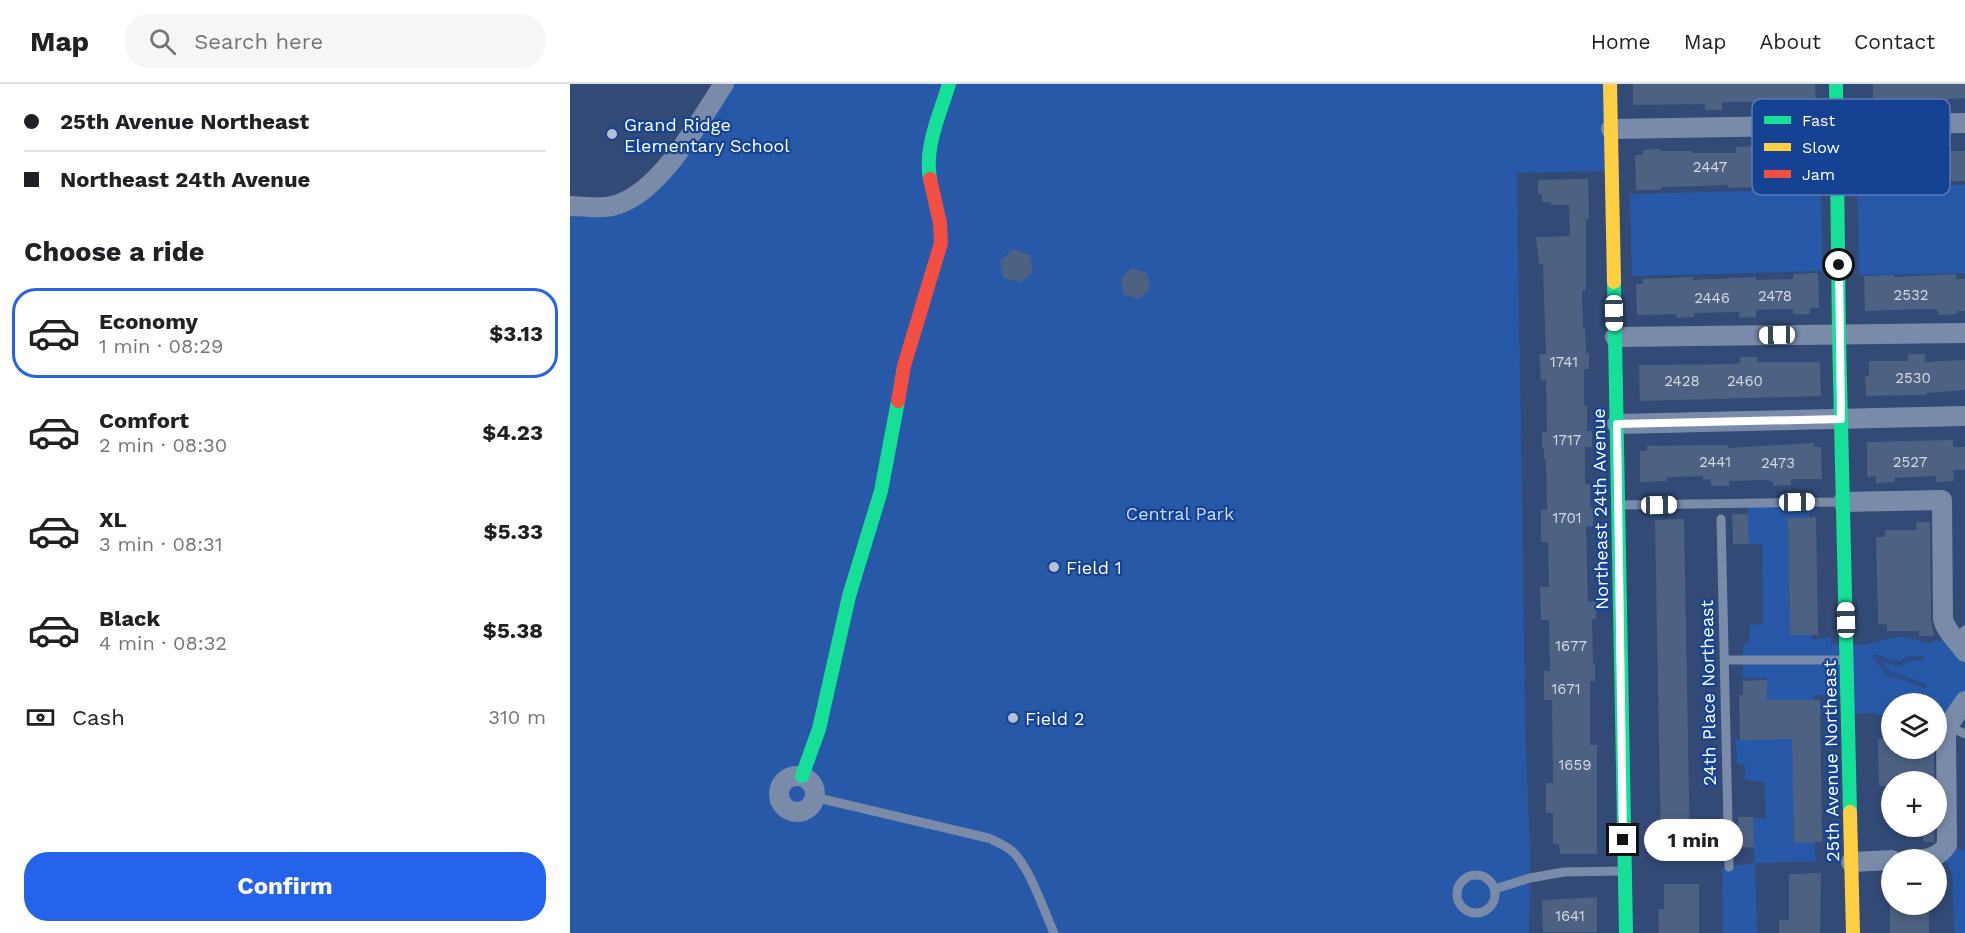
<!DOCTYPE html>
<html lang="en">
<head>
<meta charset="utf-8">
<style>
  :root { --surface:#fff; --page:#f6f6f6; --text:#202124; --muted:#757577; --line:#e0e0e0; --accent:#2563eb }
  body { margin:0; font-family:"Work Sans",sans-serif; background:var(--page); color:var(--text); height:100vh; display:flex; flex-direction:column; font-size:22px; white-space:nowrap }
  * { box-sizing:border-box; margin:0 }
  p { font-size:20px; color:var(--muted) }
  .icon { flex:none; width:33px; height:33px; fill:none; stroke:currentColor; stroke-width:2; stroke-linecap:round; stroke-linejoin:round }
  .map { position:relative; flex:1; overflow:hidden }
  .details { display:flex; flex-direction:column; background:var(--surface); width:570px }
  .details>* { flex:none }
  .banner { display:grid; align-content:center; height:132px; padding:0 24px; background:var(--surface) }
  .tools { position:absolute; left:1311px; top:609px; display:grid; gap:12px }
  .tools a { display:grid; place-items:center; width:66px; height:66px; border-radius:50%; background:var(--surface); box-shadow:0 3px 9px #0003; font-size:30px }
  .end { position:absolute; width:27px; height:27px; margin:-14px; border:8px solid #fff; background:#111; box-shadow:0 0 0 3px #111 }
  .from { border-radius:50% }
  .bubble { position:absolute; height:42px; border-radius:21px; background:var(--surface); box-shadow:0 3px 9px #0003; font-size:20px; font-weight:700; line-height:42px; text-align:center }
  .car { position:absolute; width:18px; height:36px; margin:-18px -9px; border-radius:8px; box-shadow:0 0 4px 2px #0007; background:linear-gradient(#fff 24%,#345 0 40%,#fff 0 76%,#345 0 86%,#fff 0) }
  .banner b { display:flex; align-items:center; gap:21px; height:57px; font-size:22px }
  .banner b+b { border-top:2px solid var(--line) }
  .banner i { width:15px; height:15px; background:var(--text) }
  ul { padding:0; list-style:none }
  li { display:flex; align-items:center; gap:18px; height:90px; margin:0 12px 9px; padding:0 12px; border:3px solid transparent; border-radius:24px }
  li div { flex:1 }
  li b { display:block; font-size:22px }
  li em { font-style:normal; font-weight:700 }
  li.current { border-color:var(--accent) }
  li>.icon { width:54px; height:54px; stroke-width:1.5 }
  h2 { padding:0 24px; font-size:27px; line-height:72px }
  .pay { display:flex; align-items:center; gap:15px; height:66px; padding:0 24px; font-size:22px }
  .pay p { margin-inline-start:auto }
  .primary-button { display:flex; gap:12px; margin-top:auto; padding:12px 24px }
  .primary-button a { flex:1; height:69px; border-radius:24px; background:var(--accent); color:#fff; font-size:24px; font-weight:700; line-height:69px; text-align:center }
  header { display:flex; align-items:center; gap:36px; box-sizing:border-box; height:84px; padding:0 30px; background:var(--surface); border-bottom:2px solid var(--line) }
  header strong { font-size:28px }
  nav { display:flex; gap:33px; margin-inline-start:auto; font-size:21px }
  .search { width:420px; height:54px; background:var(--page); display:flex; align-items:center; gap:15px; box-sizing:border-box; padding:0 21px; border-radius:24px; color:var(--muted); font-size:22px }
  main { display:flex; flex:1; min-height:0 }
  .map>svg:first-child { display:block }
  .green { fill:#2859a9 }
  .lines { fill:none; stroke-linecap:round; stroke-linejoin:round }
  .stream { stroke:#2b4c86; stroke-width:5 }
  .building { fill:#4d6183 }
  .lane { stroke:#798ba8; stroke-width:9 }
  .street { stroke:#798ba8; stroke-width:20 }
  .fast { stroke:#16e098; stroke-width:14 }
  .slow { stroke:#ffcf43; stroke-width:14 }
  .jam { stroke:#f24e42; stroke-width:14 }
  .route { stroke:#fff; stroke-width:8 }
  .poi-dot { fill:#b7c0cf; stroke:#154292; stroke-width:2 }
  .labels { text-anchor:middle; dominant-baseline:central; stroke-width:4.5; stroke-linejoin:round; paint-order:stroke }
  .number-label { font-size:15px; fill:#d2d8e0 }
  .poi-label { font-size:18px; fill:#fff; stroke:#154292; text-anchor:start }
  .street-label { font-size:18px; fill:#fff; stroke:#154292 }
  .park-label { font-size:18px; fill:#caddfc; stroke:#154292 }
  .key { fill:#154292; stroke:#5b7bb3; stroke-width:1.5 }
  .key-label { font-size:16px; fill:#fff }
</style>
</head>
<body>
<header>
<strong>Map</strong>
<div class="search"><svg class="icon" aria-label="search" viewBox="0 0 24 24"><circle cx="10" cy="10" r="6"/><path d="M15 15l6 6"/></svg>Search here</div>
<nav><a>Home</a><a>Map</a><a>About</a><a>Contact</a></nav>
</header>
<main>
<section class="details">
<div class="banner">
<b><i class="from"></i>25th Avenue Northeast</b>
<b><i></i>Northeast 24th Avenue</b>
</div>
<h2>Choose a ride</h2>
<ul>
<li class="current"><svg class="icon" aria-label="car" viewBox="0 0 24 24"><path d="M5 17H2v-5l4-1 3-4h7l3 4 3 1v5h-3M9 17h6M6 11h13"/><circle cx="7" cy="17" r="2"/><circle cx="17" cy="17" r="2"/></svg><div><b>Economy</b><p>1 min · 08:29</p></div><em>$3.13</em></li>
<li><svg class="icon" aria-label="car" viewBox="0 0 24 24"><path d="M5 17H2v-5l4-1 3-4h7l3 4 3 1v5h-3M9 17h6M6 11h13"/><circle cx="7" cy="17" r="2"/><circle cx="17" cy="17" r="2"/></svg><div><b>Comfort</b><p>2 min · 08:30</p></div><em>$4.23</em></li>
<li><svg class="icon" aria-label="car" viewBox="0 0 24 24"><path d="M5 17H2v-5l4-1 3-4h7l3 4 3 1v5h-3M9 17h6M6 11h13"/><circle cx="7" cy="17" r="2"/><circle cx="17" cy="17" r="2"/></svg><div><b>XL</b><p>3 min · 08:31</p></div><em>$5.33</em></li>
<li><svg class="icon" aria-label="car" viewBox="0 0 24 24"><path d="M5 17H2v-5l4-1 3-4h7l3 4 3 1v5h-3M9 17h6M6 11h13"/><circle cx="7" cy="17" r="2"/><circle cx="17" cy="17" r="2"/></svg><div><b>Black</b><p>4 min · 08:32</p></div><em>$5.38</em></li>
</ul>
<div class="pay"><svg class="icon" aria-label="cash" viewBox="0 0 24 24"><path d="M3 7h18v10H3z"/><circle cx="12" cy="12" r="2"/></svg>Cash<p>310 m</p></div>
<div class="primary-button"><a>Confirm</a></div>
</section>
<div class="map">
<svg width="1395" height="849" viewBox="0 0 1395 849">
  <rect width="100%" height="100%" fill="#324a75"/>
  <path class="green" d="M 154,0 L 1040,0 L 1042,87 L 947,89 L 955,628 L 960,773 L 959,849 L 0,849 L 0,122 L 56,117 Z
    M 1395,101 L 1395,189 L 1289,191 L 1287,103 Z
    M 1251,105 L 1253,187 L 1062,192 L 1060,110 Z
    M 1245,418 L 1245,429 L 1239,429 L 1239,433 L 1218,434 L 1220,551 L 1241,551 L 1242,555 L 1261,554 L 1261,560 L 1295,561 L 1320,554 L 1334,553 L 1359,559 L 1366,556 L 1388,557 L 1395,568 L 1395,617 L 1386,632 L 1367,632 L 1366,620 L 1322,620 L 1321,637 L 1305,629 L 1278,630 L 1277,611 L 1244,611 L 1243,616 L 1222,616 L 1224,758 L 1245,758 L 1246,778 L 1185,779 L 1187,849 L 1153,849 L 1152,784 L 1184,779 L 1183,733 L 1196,735 L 1195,699 L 1175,695 L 1175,681 L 1167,680 L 1166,655 L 1198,655 L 1197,594 L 1173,594 L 1173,560 L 1180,559 L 1180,541 L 1193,540 L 1192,460 L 1179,460 L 1178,419 Z
    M 1377,761 L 1395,767 L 1395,849 L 1384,849 L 1382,789 L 1372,769 Z"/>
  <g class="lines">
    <path class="stream" d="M 1305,573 L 1319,590 L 1335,594 L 1354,602
      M 1305,573 L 1329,580 L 1338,575 L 1352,574"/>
  </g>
  <path class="building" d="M 1063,0 L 1245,0 L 1246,19 L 1237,19 L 1237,25 L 1220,26 L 1220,18 L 1152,18 L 1152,26 L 1135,26 L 1135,20 L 1063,21 Z
    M 1303,0 L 1395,0 L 1395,14 L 1378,15 L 1378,21 L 1357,21 L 1357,18 L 1325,19 L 1325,16 L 1303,16 Z
    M 1326,58 L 1343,58 L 1343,64 L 1352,64 L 1353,67 L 1395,67 L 1395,97 L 1295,98 L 1295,63 L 1326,62 Z
    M 1184,62 L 1184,64 L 1216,64 L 1216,71 L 1246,70 L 1247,100 L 1185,100 L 1185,103 L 1158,104 L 1158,101 L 1091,103 L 1091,106 L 1066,106 L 1065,71 L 1073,71 L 1073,66 L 1090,65 L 1090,67 L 1122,67 L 1122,69 L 1166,69 L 1166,63 Z
    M 1018,95 L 1019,135 L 1016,135 L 1016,206 L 1012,207 L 1013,244 L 1015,244 L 1016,269 L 1019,269 L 1019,285 L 1014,285 L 1014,322 L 1017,322 L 1017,347 L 1022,347 L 1022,363 L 1015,363 L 1015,400 L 1020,400 L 1020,424 L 1023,424 L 1023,442 L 1016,442 L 1018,518 L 1026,518 L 1026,535 L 1022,535 L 1023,580 L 1025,580 L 1025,597 L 1020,597 L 1020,661 L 1027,661 L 1027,770 L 990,770 L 989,760 L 983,760 L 983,729 L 976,729 L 976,699 L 983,699 L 982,616 L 974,616 L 974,587 L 980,587 L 979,536 L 971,536 L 970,503 L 979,503 L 978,458 L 971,458 L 971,426 L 977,426 L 976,375 L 974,375 L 974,364 L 972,364 L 972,348 L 977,348 L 976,296 L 971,297 L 969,270 L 976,270 L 973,180 L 969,180 L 966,153 L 1000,152 L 999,121 L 981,121 L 981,118 L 972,118 L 972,110 L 968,110 L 968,96 Z
    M 443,165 L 460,171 L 463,188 L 450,199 L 433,193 L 430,177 Z
    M 562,184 L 577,189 L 580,205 L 569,215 L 553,210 L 551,194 Z
    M 1248,189 L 1249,224 L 1240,224 L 1240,230 L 1223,230 L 1223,225 L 1186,226 L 1186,233 L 1169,234 L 1169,228 L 1124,229 L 1124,233 L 1107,234 L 1106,230 L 1067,231 L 1066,200 L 1073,200 L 1073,195 L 1123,193 L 1123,196 L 1186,193 L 1186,196 L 1223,195 L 1223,190 Z
    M 1386,190 L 1386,195 L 1395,195 L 1395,227 L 1387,227 L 1387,230 L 1368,231 L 1368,226 L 1360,225 L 1295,227 L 1294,192 L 1324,191 L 1324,193 Z
    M 1338,270 L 1355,270 L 1355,278 L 1395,276 L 1395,306 L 1356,309 L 1356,311 L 1296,312 L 1295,292 L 1299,292 L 1299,277 L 1338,277 Z
    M 1170,273 L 1187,273 L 1187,278 L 1250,278 L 1251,312 L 1070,317 L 1069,281 L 1162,280 L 1170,279 Z
    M 1383,356 L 1383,363 L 1395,363 L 1395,386 L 1383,386 L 1384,397 L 1366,398 L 1366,392 L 1324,394 L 1324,398 L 1306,399 L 1306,392 L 1297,393 L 1297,358 Z
    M 1244,359 L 1244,363 L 1251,363 L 1252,395 L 1221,395 L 1221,401 L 1203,402 L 1203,397 L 1196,396 L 1159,397 L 1159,402 L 1141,402 L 1140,395 L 1133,396 L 1133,392 L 1097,393 L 1097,397 L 1070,398 L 1070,367 L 1077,367 L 1077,362 L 1158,361 L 1158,364 Z
    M 1162,430 L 1178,430 L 1179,460 L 1163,460 Z
    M 1246,433 L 1248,551 L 1220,551 L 1218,434 Z
    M 1114,435 L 1120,768 L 1091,768 L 1085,436 Z
    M 1346,438 L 1360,438 L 1361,535 L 1364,552 L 1349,552 L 1349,547 L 1317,547 L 1317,540 L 1308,540 L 1306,453 L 1315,453 L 1315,446 L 1347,446 Z
    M 1197,596 L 1197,616 L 1250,616 L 1252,758 L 1224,759 L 1222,655 L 1170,656 L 1169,611 L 1173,611 L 1173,597 Z
    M 1308,655 L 1322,655 L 1322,664 L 1364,664 L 1364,696 L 1322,698 L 1322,702 L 1309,702 Z
    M 1168,733 L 1183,733 L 1184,763 L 1168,764 Z
    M 1353,742 L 1365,742 L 1364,758 L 1353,758 Z
    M 1251,789 L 1250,849 L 1209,849 L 1209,836 L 1219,836 L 1219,790 Z
    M 1094,800 L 1129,800 L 1129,849 L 1089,849 L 1088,825 L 1094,825 Z
    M 1027,813 L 1027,848 L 973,848 L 972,816 Z
    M 1320,820 L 1359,820 L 1359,849 L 1320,849 Z"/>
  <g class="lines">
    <path class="lane" d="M 1051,421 L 1271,418
      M 1151,435 L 1159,783
      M 1386,554 L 1395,546
      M 1154,576 L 1275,576
      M 1378,642 L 1395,650
      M 244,713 L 418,754 C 427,758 435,761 443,768 C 460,784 474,827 484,849
      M887 810a19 19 0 1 1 38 0a19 19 0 1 1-38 0Z
      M 925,805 L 960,794 L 994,788 L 1053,787"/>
    <path class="street" d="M 1041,45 L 1395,39
      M 0,122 C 13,122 29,125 42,122 C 89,112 129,37 154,0
      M 1045,253 L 1395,249
      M 1047,340 L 1395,332
      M 1273,418 L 1372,416 L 1373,535 C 1376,548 1388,557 1395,568
      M209 710a18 18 0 1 1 36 0a18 18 0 1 1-36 0Z
      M 1345,776 C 1359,775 1369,773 1377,761 L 1376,650 L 1378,642 L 1395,617
      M 1281,778 L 1322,776"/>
    <path class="fast" d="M 1266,0 L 1269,251 L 1280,728
      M 360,95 C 354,63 370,30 379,0
      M 1044,198 L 1056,849
      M 232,692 L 249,645 L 279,512 L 311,407 L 328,317"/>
    <path class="slow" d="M 1040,0 L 1044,198
      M 1280,728 L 1283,849"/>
    <path class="jam" d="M 328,317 L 334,282 L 371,159 L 370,139 L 360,95"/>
  </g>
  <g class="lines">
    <path class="route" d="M 1053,756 L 1047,340 L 1271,335 L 1269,181"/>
  </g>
  <g class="poi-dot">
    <circle cx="42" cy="50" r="6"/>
    <circle cx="484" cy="483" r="6"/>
    <circle cx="443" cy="634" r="6"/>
  </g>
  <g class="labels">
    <g class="number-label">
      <text x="1140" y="83">2447</text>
      <text x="1341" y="211">2532</text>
      <text x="1205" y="212">2478</text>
      <text x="1142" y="214">2446</text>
      <text x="994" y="278">1741</text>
      <text x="1343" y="294">2530</text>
      <text x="1112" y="297">2428</text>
      <text x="1175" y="297">2460</text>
      <text x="997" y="356">1717</text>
      <text x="1145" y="378">2441</text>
      <text x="1340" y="378">2527</text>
      <text x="1208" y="379">2473</text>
      <text x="997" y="434">1701</text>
      <text x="1001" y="562">1677</text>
      <text x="996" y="605">1671</text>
      <text x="1005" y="681">1659</text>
      <text x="1000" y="832">1641</text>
    </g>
    <g class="poi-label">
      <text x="54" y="40">Grand Ridge<tspan x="54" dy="21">Elementary School</tspan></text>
      <text x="496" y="483">Field 1</text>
      <text x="455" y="634">Field 2</text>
    </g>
    <g class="street-label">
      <text transform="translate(1030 425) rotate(-91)">Northeast 24th Avenue</text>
      <text transform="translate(1138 609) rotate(-91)">24th Place Northeast</text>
      <text transform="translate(1261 677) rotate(-91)">25th Avenue Northeast</text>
    </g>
    <g class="park-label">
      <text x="610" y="429">Central Park</text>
    </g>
  </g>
  <rect x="1182" y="15" width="198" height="96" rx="9" class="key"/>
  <rect x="1194" y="32" width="27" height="8" fill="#16e098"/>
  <rect x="1194" y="59" width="27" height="8" fill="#ffcf43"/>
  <rect x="1194" y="86" width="27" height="8" fill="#f24e42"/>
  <g class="key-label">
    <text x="1232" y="42">Fast</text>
    <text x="1232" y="69">Slow</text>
    <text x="1232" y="96">Jam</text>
  </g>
</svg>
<div class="tools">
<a><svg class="icon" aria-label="layers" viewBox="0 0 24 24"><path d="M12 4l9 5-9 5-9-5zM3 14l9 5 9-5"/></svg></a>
<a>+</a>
<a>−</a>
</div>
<i class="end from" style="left:1269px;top:181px"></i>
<i class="end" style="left:1053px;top:756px"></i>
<div class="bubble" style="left:1074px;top:735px;width:99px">1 min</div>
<i class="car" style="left:1044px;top:229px;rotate:179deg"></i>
<i class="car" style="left:1207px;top:251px;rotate:269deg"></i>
<i class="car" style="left:1227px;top:418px;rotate:89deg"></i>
<i class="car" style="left:1089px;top:421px;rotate:89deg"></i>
<i class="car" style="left:1276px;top:536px;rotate:359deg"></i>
</div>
</main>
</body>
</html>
